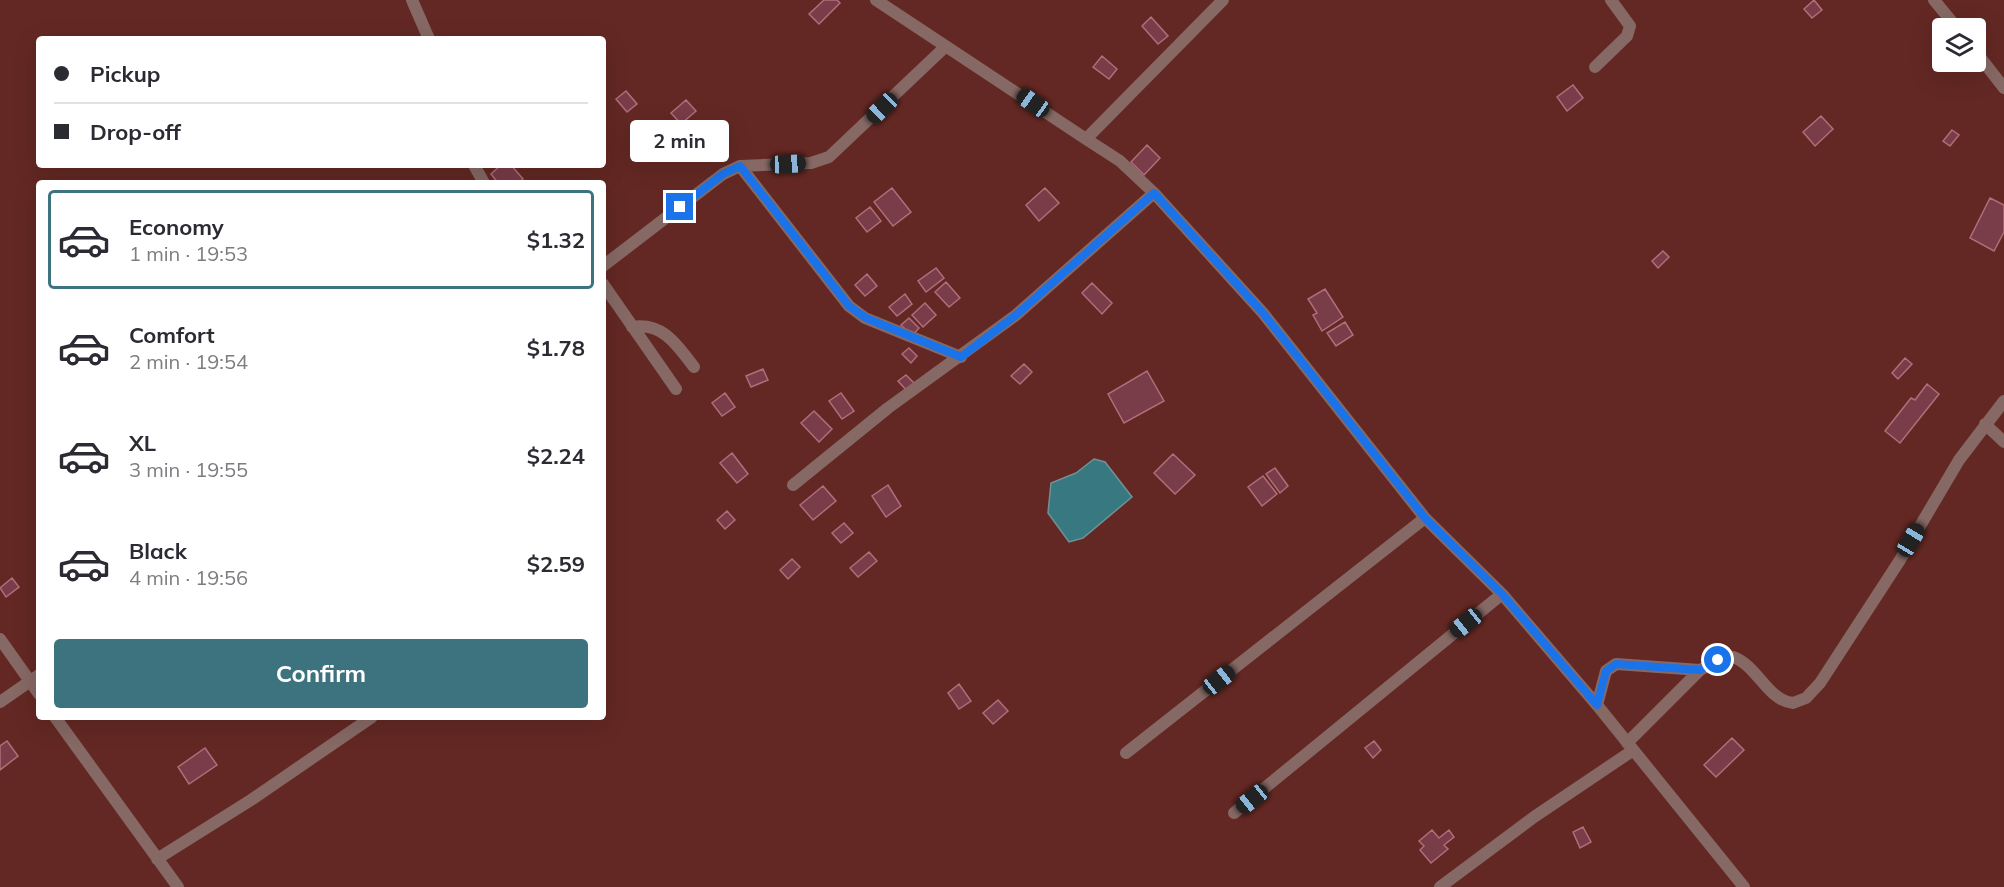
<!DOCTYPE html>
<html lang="en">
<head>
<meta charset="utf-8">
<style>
  :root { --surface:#fff; --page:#f2f2f3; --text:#2b2b33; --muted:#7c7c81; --line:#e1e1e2; --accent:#3d737f }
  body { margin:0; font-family:Mulish,sans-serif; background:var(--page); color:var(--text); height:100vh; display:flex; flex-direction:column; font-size:22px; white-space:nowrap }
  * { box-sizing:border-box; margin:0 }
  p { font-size:20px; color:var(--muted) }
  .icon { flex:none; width:33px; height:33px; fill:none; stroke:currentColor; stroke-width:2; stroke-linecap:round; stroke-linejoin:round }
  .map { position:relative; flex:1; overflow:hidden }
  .drawer { position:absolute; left:36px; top:180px; width:570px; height:540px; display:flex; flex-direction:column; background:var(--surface); border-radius:6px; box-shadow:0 6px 24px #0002 }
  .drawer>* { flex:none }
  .top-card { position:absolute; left:36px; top:36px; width:570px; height:132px; border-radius:6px; box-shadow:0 6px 24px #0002; display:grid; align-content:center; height:132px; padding:0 18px; background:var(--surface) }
  .fabs { position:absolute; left:1932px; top:18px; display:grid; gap:12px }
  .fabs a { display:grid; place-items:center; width:54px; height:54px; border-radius:6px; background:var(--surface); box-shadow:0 6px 24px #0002; font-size:30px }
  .end { position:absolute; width:27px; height:27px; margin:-14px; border:8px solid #1a73e8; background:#fff; box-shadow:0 0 0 3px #fff }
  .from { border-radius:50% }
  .bubble { position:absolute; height:42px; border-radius:6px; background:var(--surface); box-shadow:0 6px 24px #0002; font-size:20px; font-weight:700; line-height:42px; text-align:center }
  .car { position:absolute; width:18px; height:36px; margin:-18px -9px; border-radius:8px; box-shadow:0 0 4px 2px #0007; background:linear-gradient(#222 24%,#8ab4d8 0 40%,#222 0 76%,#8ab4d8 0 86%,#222 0) }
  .top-card b { display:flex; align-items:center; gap:21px; height:57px; font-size:22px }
  .top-card b+b { border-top:2px solid var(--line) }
  .top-card i { width:15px; height:15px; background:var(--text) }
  ul { padding:10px 0 0; list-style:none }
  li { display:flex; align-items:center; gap:18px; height:99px; margin:0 12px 9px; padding:0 6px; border:3px solid transparent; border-radius:6px }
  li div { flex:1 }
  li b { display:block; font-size:22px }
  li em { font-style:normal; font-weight:700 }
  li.selected { border-color:var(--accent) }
  li>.icon { width:54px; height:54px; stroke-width:1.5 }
  .primary-button { display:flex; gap:12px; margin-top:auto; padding:12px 18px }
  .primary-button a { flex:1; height:69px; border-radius:6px; background:var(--accent); color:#fff; font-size:24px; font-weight:700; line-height:69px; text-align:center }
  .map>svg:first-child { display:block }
  .water { fill:#387881; stroke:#709296; stroke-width:1.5 }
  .building { fill:#793c49; stroke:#b16d7a; stroke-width:1.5 }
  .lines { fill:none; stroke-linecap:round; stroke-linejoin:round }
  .minor { stroke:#866864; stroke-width:12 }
  .route { stroke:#1a73e8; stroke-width:8 }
</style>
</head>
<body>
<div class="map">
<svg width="2004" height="887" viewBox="0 0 2004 887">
  <rect width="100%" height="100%" fill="#632823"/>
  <path class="water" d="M 1094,459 L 1105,462 L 1132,497 L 1083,538 L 1069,542 L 1048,513 L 1051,483 L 1076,473 Z"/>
  <path class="building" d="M 824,0 L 837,0 L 840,3 L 819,24 L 809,14 Z
    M 1814,0 L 1822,10 L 1812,18 L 1804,9 Z
    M 1151,17 L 1168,36 L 1158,44 L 1142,26 Z
    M 1102,56 L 1117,69 L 1109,79 L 1093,67 Z
    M 1573,85 L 1583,98 L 1567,111 L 1557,97 Z
    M 626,91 L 637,104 L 627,112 L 616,99 Z
    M 686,100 L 696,111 L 681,124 L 671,113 Z
    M 1821,116 L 1833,129 L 1815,146 L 1803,132 Z
    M 1952,130 L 1959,135 L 1950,146 L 1943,141 Z
    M 1147,145 L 1160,158 L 1144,175 L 1131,162 Z
    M 501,165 L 511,165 L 523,179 L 518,183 L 498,183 L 491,174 Z
    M 892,188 L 911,212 L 893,226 L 874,202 Z
    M 1045,188 L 1059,203 L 1039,221 L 1026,205 Z
    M 1990,198 L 2004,205 L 2004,232 L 1994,251 L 1970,238 Z
    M 870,207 L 881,221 L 867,232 L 856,218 Z
    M 1663,251 L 1669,257 L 1658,268 L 1652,261 Z
    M 936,268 L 944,278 L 926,292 L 918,281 Z
    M 867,274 L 877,286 L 865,296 L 855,285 Z
    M 946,282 L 960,298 L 949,307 L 935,292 Z
    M 1092,283 L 1112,303 L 1102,314 L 1082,293 Z
    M 1325,289 L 1343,317 L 1322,331 L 1313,315 L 1317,313 L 1308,299 Z
    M 905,294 L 912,304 L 897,316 L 889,307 Z
    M 925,303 L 936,315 L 923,327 L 912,315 Z
    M 909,318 L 919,328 L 912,336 L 901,325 Z
    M 1345,322 L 1353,335 L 1336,346 L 1327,333 Z
    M 909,348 L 917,356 L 911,363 L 902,354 Z
    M 1905,358 L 1912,364 L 1898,379 L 1892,373 Z
    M 1024,364 L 1032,372 L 1020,384 L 1011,376 Z
    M 763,369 L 768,380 L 751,387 L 746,376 Z
    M 1147,371 L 1164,401 L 1124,423 L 1108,394 Z
    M 906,375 L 916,385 L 908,392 L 898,381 Z
    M 1927,384 L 1939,394 L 1900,443 L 1885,431 L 1911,398 L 1915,400 Z
    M 725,393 L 735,407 L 722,416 L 712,403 Z
    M 841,393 L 854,411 L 842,419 L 829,401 Z
    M 814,411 L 832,429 L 819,442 L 801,423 Z
    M 732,453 L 748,474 L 737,483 L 720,463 Z
    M 1173,454 L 1195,475 L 1175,494 L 1154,473 Z
    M 1275,468 L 1288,486 L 1280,493 L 1266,474 Z
    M 1263,476 L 1277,494 L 1262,506 L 1248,487 Z
    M 888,485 L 901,506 L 886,517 L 872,496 Z
    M 823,486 L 836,501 L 813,520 L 800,505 Z
    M 727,511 L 735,520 L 725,529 L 717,520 Z
    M 844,523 L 853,533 L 841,543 L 832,533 Z
    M 869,552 L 877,561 L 858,577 L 850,568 Z
    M 792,559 L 800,567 L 788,579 L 780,570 Z
    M 12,578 L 19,587 L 6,597 L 0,588 Z
    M 959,684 L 971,701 L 959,709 L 948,693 Z
    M 998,700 L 1008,711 L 993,724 L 983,713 Z
    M 1732,738 L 1744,750 L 1716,777 L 1704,765 Z
    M 7,741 L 18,756 L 0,770 L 0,746 Z
    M 1374,741 L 1381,750 L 1373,758 L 1365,748 Z
    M 205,748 L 217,765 L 189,784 L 178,767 Z
    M 1583,827 L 1591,842 L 1580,848 L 1573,832 Z
    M 1432,830 L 1439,838 L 1449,830 L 1454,837 L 1444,845 L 1448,849 L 1431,863 L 1420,850 L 1424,846 L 1419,841 Z"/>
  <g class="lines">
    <path class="minor" d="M 412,0 L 429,39
      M 876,0 L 1086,139
      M 1223,0 L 1086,139 L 1120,161 L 1154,193 L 1263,313 L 1425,518 L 1502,594 L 1597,705 L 1744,887
      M 1934,0 L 1957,28
      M 1976,52 L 2004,88
      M 1595,67 L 1627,36 L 1630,26 L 1611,0
      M 474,165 L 484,183
      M 740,166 L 849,306 L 865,318 L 961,357
      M 603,266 L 723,174 L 740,166 L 811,163 L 829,157 L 945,47
      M 603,284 L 676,389
      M 632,327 C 663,322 677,345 694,367
      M 1985,424 L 2004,442
      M 793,485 L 888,408 L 1016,315 L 1154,193
      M 0,639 L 39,694
      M 0,702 L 39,675
      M 1597,705 L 1606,671 L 1616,664 L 1700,670 L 1718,661 L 1733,657 C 1757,665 1768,701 1793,703 L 1806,698 L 1820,683 L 1900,560 L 1959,460 L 2004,401
      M 55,717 L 178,887
      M 1627,743 L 1700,670
      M 1126,753 L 1425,518
      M 1234,813 L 1502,594
      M 157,859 L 251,800 L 372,717
      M 1440,887 L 1534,817 L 1632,751"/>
  </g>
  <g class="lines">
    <path class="route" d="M 680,207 L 723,174 L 740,166 L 849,306 L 866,318 L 961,357 L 1016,315 L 1154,193 L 1263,313 L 1425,518 L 1502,594 L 1597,705 L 1606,671 L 1616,664 L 1700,670 L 1718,660"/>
  </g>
</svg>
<div class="fabs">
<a><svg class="icon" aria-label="layers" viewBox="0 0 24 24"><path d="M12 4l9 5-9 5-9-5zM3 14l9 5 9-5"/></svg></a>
</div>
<i class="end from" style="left:1718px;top:660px"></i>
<i class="end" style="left:680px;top:207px"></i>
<div class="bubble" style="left:630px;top:120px;width:99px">2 min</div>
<i class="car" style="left:1033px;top:103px;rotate:305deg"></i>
<i class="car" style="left:882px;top:108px;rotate:226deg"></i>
<i class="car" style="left:788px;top:164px;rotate:87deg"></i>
<i class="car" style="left:1911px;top:540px;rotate:31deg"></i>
<i class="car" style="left:1466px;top:623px;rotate:231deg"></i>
<i class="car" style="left:1219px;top:680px;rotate:52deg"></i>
<i class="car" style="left:1252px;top:799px;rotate:231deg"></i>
<div class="top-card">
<b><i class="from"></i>Pickup</b>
<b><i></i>Drop-off</b>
</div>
<section class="drawer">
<ul>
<li class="selected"><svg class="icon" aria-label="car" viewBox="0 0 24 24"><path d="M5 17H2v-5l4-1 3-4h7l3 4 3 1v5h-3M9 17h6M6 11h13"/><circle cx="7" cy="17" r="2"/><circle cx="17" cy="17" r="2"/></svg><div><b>Economy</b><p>1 min · 19:53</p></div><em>$1.32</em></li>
<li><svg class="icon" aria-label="car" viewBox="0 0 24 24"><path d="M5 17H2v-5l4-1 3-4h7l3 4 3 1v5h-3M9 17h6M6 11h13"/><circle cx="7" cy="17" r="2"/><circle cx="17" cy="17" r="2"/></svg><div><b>Comfort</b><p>2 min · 19:54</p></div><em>$1.78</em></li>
<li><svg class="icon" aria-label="car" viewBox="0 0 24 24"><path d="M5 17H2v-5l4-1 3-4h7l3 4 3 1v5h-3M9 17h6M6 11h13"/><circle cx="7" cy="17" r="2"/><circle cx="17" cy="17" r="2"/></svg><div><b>XL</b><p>3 min · 19:55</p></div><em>$2.24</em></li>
<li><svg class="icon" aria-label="car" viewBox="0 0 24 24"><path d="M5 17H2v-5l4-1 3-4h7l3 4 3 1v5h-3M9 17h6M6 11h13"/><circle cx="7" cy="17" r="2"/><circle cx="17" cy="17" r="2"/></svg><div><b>Black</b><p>4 min · 19:56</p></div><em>$2.59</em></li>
</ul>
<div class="primary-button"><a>Confirm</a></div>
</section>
</div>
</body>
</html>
